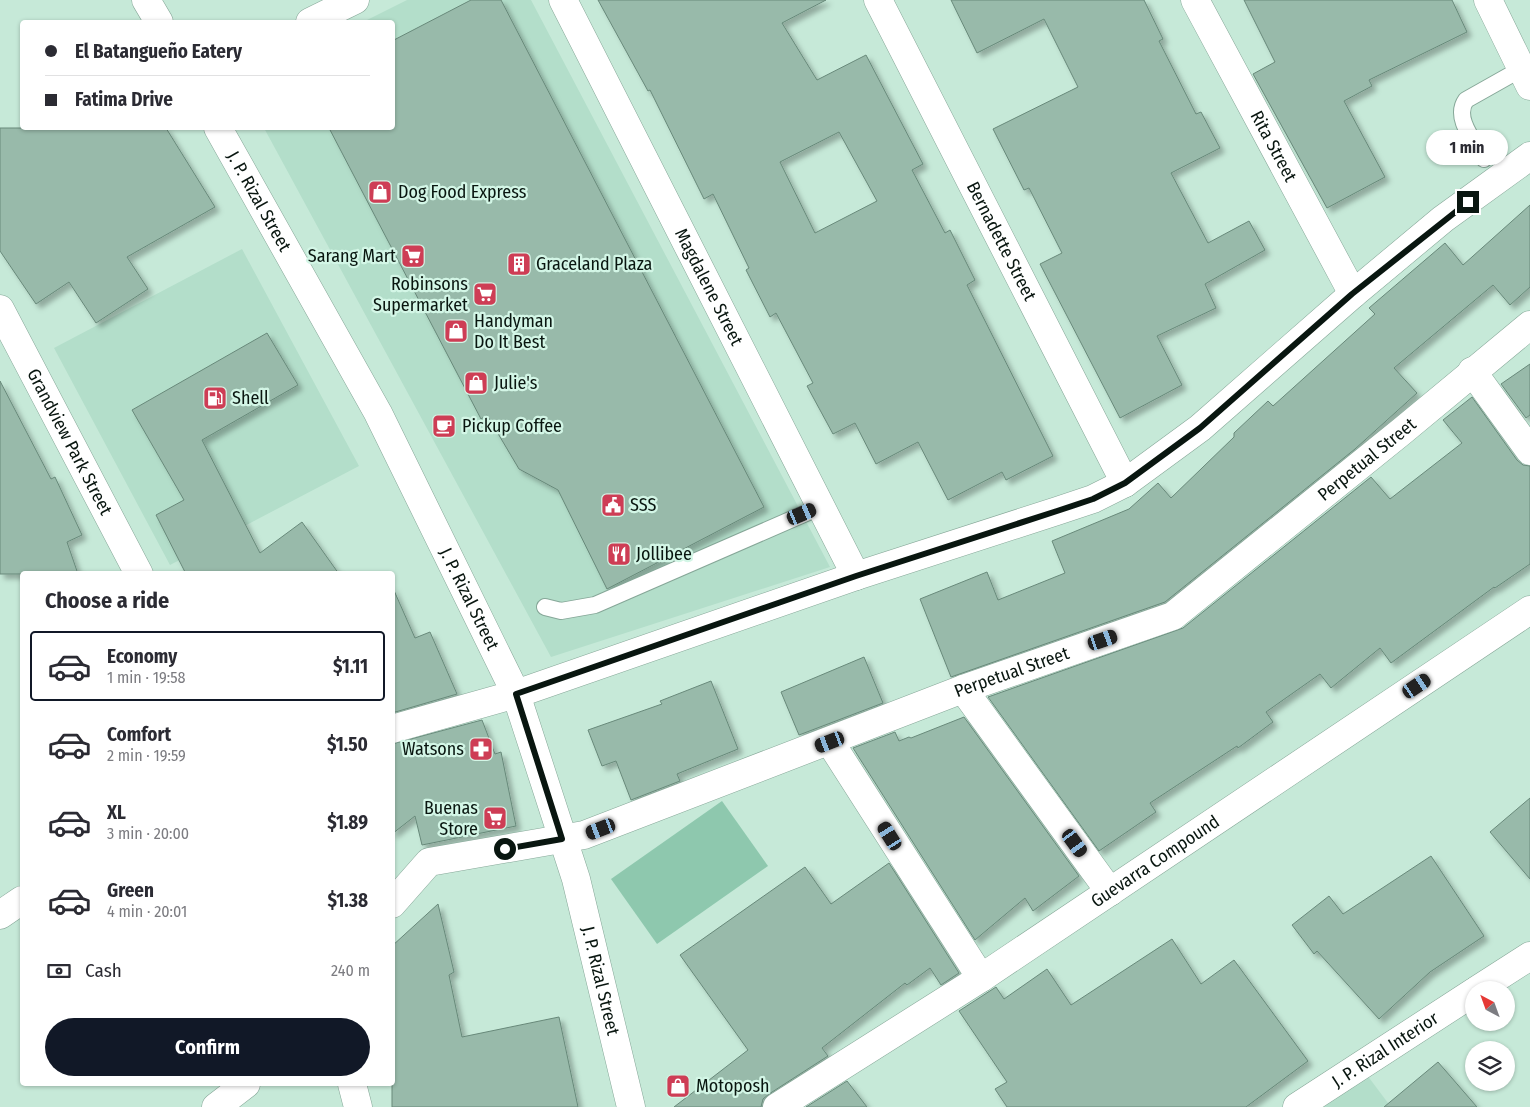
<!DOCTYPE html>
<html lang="en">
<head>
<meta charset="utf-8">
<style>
  :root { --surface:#fff; --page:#f2f2f3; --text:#2b2b33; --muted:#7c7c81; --line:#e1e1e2; --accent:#111827 }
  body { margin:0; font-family:"Fira Sans Condensed",sans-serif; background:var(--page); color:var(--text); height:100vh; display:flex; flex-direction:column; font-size:19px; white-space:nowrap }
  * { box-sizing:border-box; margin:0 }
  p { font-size:16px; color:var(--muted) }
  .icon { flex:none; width:28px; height:28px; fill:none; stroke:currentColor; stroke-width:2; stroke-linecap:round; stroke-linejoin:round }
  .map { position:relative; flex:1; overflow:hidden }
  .drawer { position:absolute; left:20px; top:571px; width:375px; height:515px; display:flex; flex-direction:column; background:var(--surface); border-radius:5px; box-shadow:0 1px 4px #0004 }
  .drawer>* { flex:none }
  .banner { position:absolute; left:20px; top:20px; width:375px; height:110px; border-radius:5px; box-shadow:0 1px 4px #0004; display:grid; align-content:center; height:110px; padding:0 25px; background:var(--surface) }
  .needle { width:32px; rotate:319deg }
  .buttons { position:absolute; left:1465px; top:981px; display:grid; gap:10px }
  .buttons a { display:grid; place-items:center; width:50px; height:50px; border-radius:50%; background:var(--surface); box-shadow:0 1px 4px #0004; font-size:25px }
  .end { position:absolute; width:22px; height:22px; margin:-11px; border:6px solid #091610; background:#fff; box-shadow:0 0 0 2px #fff }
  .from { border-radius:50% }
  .bubble { position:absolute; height:35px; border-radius:18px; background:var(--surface); box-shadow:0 1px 4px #0004; font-size:16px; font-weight:700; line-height:35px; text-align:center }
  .car { position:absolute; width:15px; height:30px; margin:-15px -8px; border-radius:6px; box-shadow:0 0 4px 1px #0007; background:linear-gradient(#222 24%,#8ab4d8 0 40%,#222 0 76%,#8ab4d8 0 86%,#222 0) }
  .banner b { display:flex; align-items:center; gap:18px; height:48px; font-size:19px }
  .banner b+b { border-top:1px solid var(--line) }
  .banner i { width:12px; height:12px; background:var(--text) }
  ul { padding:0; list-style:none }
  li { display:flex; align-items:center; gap:15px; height:70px; margin:0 10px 8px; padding:0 15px; border:2px solid transparent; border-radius:5px }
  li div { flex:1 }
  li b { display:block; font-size:19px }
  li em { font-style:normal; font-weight:700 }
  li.selected { border-color:var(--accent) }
  li>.icon { width:45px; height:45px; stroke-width:1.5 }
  h2 { padding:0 25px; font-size:22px; line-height:60px }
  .pay { display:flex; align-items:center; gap:12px; height:55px; padding:0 25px; font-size:19px }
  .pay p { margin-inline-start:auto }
  .primary-button { display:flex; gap:10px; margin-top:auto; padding:10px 25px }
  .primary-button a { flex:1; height:58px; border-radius:30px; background:var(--accent); color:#fff; font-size:20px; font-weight:700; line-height:58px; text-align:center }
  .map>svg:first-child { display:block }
  .built { fill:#b3deca }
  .green { fill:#8ec8ae }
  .building { fill:#98baaa; stroke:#68897a; fill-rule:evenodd; filter:url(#shadow) }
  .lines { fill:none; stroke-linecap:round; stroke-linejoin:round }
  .lane-casing { stroke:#86a798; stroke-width:18 }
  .street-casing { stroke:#86a798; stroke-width:29 }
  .primary-casing { stroke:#86a798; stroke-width:29 }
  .lane { stroke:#fff; stroke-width:16 }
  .street { stroke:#fff; stroke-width:28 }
  .primary { stroke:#fff; stroke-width:28 }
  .route { stroke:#091610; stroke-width:6 }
  .labels { text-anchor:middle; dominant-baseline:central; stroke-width:4.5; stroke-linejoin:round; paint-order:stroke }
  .street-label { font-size:18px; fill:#091610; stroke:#d3f6e6 }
  .poi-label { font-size:18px; fill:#091610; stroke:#d3f6e6; text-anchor:start }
</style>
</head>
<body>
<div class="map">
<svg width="1530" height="1107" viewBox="0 0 1530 1107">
  <defs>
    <filter id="shadow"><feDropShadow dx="4.5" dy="4.5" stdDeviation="2.5" flood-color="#0004"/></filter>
  </defs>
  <rect width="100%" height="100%" fill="#c6e9d8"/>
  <path class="built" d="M 407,0 L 531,0 L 830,567 L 551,657 L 264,128 L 392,128 L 392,22 L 363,22 Z
    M 242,249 L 359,466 L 170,565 L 54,348 Z
    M 1364,1071 L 1391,1107 L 1310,1107 Z"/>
  <path class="green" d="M 722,801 L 768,866 L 657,944 L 611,879 Z"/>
  <path class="building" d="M 471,0 L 501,0 L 764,507 L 607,589 L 558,490 L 519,469 L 487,415 L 481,419 L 329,128 L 392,128 L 392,41 Z
    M 598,0 L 826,0 L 782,23 L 817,80 L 866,55 L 923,164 L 912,170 L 945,233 L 950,230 L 975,280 L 967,285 L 1053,456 L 1006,480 L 1002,472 L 948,500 L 918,442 L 876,464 L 855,423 L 833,434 L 807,386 L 813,383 L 776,313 L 770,317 L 746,270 L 749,268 L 713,194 L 704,199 L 650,90 L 648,91 ZM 839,132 L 877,201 L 815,233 L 780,162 Z
    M 951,0 L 1144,0 L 1163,39 L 1159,41 L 1196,114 L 1201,112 L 1220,148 L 1171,173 L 1208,243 L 1249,221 L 1265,250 L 1205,284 L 1216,308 L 1157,336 L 1182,385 L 1120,418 L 1040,264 L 1062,253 L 1029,188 L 1024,190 L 993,129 L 1078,87 L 1044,19 L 977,53 Z
    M 1244,0 L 1452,0 L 1467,32 L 1369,80 L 1372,86 L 1344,101 L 1385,177 L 1327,208 L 1253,74 L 1275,62 Z
    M 0,128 L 166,128 L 215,207 L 127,257 L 148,289 L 96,323 L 69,282 L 36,304 L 0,251 Z
    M 1530,205 L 1530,287 L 1510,305 L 1493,285 L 1394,368 L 1417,393 L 1355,449 L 1165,602 L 951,677 L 920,599 L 987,572 L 998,600 L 1065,573 L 1052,541 L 1129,509 L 1158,483 L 1171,498 L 1234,437 L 1234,433 L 1268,401 L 1273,406 L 1375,314 L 1369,308 L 1445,243 L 1463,265 Z
    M 267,333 L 298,385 L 202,440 L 260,553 L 302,522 L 339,574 L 186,574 L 156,515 L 184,500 L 132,410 Z
    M 1530,364 L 1530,415 L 1526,418 L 1501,384 Z
    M 0,381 L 51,479 L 55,477 L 82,535 L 67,542 L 78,574 L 0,574 Z
    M 1472,397 L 1517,460 L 1523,465 L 1530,466 L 1530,564 L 1495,588 L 1494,587 L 1391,663 L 1380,648 L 1331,688 L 1320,674 L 1266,712 L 1273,722 L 1238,748 L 1237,746 L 1150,803 L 1156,812 L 1099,851 L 988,697 L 1183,628 L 1371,477 L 1390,499 L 1462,443 L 1443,420 Z
    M 392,586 L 415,638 L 430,632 L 457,694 L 392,713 Z
    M 864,657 L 883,703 L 799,735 L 781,692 Z
    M 711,681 L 738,749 L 677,774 L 680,781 L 631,800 L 616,761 L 602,766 L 588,730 L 662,704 L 660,701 Z
    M 964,717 L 1079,876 L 1033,911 L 1025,898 L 975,940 L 853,748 L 895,732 L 899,741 L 909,737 L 911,738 Z
    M 482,720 L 495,754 L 501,752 L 516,826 L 422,845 L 415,816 L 392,834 L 392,744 Z
    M 1530,798 L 1530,879 L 1490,832 Z
    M 1431,856 L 1484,936 L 1430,972 L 1379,1019 L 1317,951 L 1314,954 L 1292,925 L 1329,896 L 1343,914 Z
    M 889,863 L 959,973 L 941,985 L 930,968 L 907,985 L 905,983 L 822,1048 L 828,1056 L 769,1094 L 763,1099 L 761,1107 L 674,1107 L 748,1050 L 680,955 L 805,867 L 831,904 Z
    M 438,904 L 454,972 L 449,975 L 462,1037 L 559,1017 L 578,1107 L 392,1107 L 392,946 Z
    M 1172,939 L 1201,984 L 1234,960 L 1308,1061 L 1246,1107 L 1007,1107 L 995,1089 L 1007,1082 L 959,1011 L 996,987 L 1004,999 L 1047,969 L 1071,1005 Z
    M 1438,1062 L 1477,1107 L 1384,1107 Z
    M 847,1081 L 867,1107 L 806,1107 Z"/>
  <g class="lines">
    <g class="lane-casing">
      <path id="lane" d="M 1484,159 C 1475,142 1453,118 1466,100 L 1521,69
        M 545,607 L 561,611 L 595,605 L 820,507"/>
    </g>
    <g class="street-casing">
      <g id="street">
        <path id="s1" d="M 563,0 L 856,576"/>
        <path id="s2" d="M 878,0 L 1125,483"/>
        <path id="s3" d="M 1195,0 L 1353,294"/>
        <path d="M 1488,0 L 1530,86"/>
        <path d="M 310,22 L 355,0"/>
        <path id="s4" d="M 0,309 L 139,574"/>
        <path d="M 1472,371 L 1530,451"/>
        <path d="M 963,689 L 1110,892"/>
        <path d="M 392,729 L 516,694 L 856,576 L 1057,511 L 1093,499 L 1125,483 L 1200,428 L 1353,294 L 1443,219 L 1530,156"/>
        <path d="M 830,742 L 981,978"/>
        <path id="s5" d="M 392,904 L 429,862 L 584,835 L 963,689 L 1173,616 L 1401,432 L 1530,325"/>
        <path d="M 0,915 L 22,900"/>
        <path d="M 1477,990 L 1530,956"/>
        <path d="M 352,1084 L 358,1107"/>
        <path d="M 216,1107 L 246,1084"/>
        <path id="s6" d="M 777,1107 L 981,978 L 1530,610"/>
        <path id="s7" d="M 1297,1107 L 1474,992"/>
      </g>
    </g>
    <g class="primary-casing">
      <g id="primary">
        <path d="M 146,0 L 159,22"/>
        <path id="s8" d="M 218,128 L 378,413 L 516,694 L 576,879 L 631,1107"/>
      </g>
    </g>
    <use href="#lane" class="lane"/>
    <use href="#street" class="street"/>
    <use href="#primary" class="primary"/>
  </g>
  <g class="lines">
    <path class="route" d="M 505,849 L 562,839 L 516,694 L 856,576 L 1057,511 L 1093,499 L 1125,483 L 1200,428 L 1352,294 L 1468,202"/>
  </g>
  <defs>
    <g id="shop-square" transform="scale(1.25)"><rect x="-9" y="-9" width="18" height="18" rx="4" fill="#ce3d55" stroke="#d3f6e6"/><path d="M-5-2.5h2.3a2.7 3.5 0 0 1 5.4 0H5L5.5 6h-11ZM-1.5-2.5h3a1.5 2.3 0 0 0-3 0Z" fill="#fff"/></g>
    <g id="supermarket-square" transform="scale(1.25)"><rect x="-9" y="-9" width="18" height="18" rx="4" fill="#ce3d55" stroke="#d3f6e6"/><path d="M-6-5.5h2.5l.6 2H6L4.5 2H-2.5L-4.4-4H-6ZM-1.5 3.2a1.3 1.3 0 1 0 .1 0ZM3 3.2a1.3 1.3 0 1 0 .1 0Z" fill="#fff"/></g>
    <g id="building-square" transform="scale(1.25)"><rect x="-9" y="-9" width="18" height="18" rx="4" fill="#ce3d55" stroke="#d3f6e6"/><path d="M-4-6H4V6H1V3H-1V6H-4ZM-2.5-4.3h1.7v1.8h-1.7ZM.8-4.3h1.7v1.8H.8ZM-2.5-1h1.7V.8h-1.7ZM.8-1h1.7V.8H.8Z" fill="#fff"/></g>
    <g id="fuel-square" transform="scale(1.25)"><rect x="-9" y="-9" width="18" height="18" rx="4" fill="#ce3d55" stroke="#d3f6e6"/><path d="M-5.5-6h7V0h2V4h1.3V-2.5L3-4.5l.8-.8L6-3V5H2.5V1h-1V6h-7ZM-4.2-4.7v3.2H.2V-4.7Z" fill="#fff"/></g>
    <g id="cafe-square" transform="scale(1.25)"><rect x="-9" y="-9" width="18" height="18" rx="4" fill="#ce3d55" stroke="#d3f6e6"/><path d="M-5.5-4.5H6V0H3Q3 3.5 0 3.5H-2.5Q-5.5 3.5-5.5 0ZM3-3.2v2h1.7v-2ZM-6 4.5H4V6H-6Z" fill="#fff"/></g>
    <g id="civic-square" transform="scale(1.25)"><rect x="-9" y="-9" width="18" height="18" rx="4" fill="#ce3d55" stroke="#d3f6e6"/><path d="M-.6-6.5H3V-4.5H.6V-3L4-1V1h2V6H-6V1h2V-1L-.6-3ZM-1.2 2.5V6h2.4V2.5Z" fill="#fff"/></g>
    <g id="restaurant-square" transform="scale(1.25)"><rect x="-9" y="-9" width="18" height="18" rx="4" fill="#ce3d55" stroke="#d3f6e6"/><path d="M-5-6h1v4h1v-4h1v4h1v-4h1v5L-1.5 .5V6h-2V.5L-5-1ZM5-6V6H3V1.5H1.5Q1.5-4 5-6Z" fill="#fff"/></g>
    <g id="pharmacy-square" transform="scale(1.25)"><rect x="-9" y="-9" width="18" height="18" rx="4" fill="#ce3d55" stroke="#d3f6e6"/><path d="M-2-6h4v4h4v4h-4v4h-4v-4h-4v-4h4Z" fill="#fff"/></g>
  </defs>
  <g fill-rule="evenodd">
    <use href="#shop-square" x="380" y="192"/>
    <use href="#supermarket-square" x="413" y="256"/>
    <use href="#building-square" x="519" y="264"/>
    <use href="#supermarket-square" x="485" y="294"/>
    <use href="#shop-square" x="456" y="331"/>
    <use href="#shop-square" x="476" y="383"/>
    <use href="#fuel-square" x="215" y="398"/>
    <use href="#cafe-square" x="444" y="426"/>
    <use href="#civic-square" x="613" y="505"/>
    <use href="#restaurant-square" x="619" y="554"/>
    <use href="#pharmacy-square" x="481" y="749"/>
    <use href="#supermarket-square" x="495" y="818"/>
    <use href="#shop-square" x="678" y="1086"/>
  </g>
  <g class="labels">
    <g class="street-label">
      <text stroke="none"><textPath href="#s3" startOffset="166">Rita Street</textPath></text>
      <text stroke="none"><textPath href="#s8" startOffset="84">J. P. Rizal Street</textPath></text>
      <text stroke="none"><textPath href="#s2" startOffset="271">Bernadette Street</textPath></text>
      <text stroke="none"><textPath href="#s1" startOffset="322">Magdalene Street</textPath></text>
      <text stroke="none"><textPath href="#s4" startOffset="150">Grandview Park Street</textPath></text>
      <text stroke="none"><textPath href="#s5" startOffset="1091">Perpetual Street</textPath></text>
      <text stroke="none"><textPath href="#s8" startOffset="534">J. P. Rizal Street</textPath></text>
      <text stroke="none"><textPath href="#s5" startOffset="671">Perpetual Street</textPath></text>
      <text stroke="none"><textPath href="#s6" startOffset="451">Guevarra Compound</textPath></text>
      <text stroke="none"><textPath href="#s8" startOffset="939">J. P. Rizal Street</textPath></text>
      <text stroke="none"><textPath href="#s7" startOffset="105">J. P. Rizal Interior</textPath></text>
    </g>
    <g class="poi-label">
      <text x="398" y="192">Dog Food Express</text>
      <text x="396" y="256" text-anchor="end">Sarang Mart</text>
      <text x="536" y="264">Graceland Plaza</text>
      <text x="468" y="284" text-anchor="end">Robinsons<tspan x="468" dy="21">Supermarket</tspan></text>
      <text x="474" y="321">Handyman<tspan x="474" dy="21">Do It Best</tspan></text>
      <text x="494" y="383">Julie's</text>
      <text x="232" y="398">Shell</text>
      <text x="462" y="426">Pickup Coffee</text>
      <text x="630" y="505">SSS</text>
      <text x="636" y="554">Jollibee</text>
      <text x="464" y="749" text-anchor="end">Watsons</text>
      <text x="478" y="808" text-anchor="end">Buenas<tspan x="478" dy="21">Store</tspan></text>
      <text x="696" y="1086">Motoposh</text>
    </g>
  </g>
</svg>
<div class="buttons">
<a><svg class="needle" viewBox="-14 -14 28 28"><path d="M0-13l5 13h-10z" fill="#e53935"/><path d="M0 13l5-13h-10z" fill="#7c7c81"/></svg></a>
<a><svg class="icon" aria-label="layers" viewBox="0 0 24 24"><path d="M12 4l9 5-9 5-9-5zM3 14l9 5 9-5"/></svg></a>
</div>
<i class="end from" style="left:505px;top:849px"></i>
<i class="end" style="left:1468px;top:202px"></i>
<div class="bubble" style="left:1426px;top:130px;width:82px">1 min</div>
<i class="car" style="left:802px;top:514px;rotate:67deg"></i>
<i class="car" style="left:1103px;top:640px;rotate:71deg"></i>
<i class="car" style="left:1417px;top:686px;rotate:56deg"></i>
<i class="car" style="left:830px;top:742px;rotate:249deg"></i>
<i class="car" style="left:601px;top:829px;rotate:249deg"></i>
<i class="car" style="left:890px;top:836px;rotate:328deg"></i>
<i class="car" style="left:1075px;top:843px;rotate:144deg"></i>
<div class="banner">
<b><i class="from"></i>El Batangueño Eatery</b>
<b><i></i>Fatima Drive</b>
</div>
<section class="drawer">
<h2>Choose a ride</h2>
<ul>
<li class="selected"><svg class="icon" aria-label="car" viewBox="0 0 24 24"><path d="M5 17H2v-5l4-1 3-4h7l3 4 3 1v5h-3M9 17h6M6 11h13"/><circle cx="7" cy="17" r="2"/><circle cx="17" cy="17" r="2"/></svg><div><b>Economy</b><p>1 min · 19:58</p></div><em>$1.11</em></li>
<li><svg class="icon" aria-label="car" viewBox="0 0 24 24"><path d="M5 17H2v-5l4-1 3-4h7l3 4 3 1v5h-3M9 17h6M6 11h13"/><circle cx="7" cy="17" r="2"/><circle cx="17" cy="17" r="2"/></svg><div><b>Comfort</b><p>2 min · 19:59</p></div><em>$1.50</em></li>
<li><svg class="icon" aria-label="car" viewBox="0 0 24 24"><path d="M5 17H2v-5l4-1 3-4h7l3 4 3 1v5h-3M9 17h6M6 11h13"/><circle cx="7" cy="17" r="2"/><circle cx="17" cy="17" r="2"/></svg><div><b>XL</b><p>3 min · 20:00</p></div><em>$1.89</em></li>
<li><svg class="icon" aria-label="car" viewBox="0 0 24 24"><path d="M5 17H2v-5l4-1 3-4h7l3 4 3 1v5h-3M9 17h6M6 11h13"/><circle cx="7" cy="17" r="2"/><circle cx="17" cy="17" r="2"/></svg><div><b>Green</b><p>4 min · 20:01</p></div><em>$1.38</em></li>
</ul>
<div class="pay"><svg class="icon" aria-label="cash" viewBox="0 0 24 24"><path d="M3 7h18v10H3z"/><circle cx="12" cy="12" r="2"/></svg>Cash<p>240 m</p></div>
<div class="primary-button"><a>Confirm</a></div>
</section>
</div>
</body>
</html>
